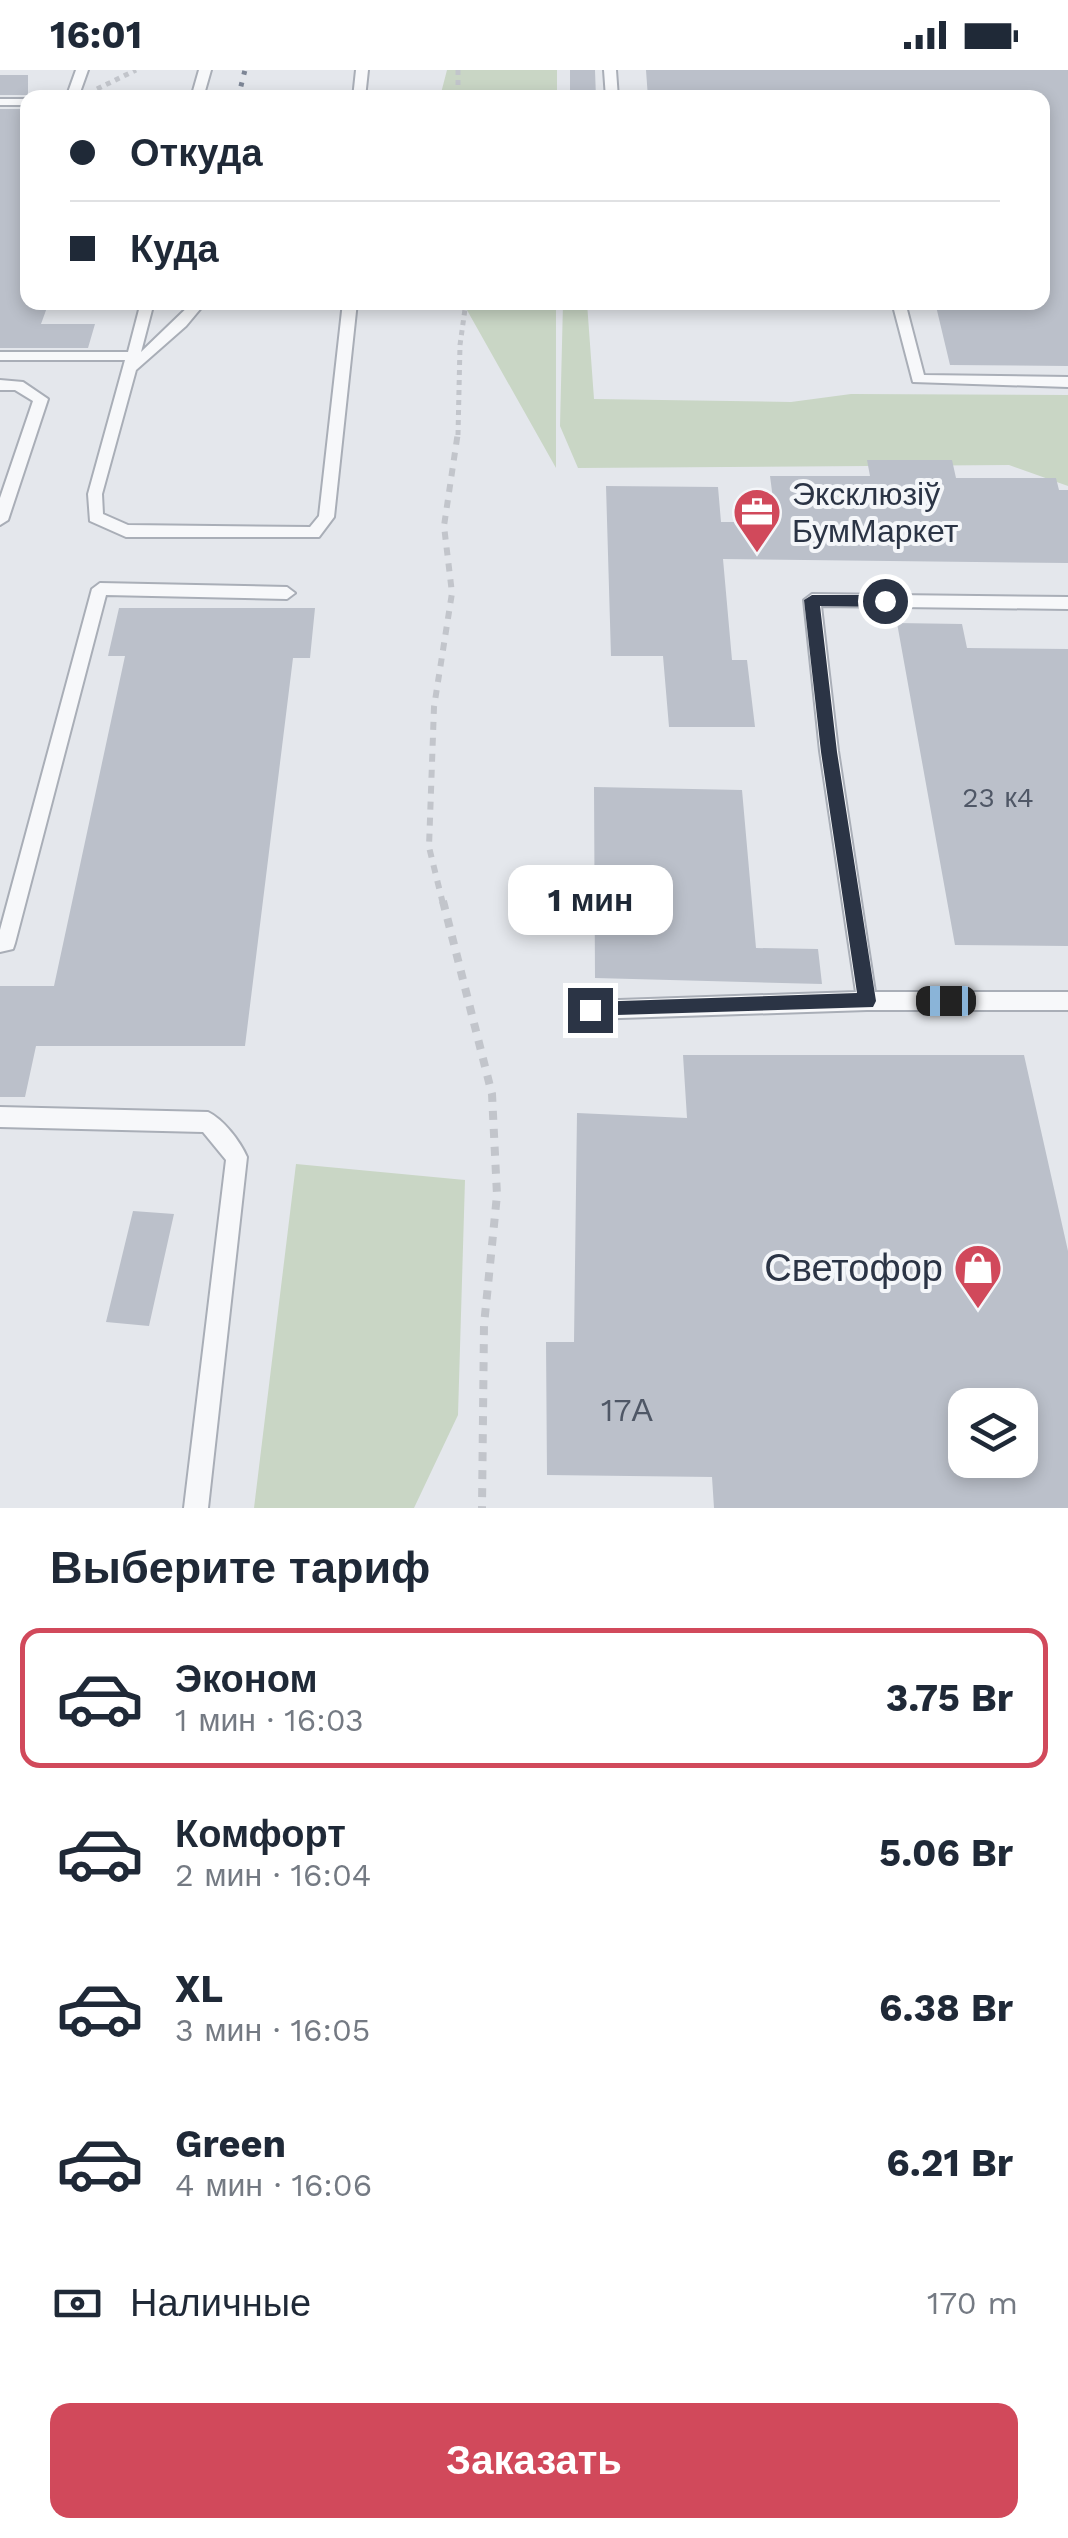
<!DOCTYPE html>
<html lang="ru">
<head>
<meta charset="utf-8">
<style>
  :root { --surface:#fff; --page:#f2f2f3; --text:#1f2937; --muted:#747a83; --line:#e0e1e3; --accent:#d1495b }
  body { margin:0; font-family:"Work Sans",sans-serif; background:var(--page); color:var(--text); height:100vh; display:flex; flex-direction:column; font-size:38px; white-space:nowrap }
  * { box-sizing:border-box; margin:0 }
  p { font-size:32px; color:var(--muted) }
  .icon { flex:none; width:55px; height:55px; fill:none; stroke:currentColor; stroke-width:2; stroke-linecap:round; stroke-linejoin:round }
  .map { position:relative; height:1438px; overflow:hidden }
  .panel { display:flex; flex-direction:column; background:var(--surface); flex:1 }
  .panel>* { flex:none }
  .top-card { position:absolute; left:20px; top:20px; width:1030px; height:220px; border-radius:20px; box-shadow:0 5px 15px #0003; display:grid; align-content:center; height:220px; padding:0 50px; background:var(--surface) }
  .fabs { position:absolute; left:948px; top:1318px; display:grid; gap:20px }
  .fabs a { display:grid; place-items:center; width:90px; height:90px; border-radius:20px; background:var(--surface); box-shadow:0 5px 15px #0003; font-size:50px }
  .end { position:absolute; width:45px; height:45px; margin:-22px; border:12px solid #2b3445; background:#fff; box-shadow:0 0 0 5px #fff }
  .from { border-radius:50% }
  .bubble { position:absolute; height:70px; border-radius:20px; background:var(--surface); box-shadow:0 5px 15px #0003; font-size:32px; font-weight:700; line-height:70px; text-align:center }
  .car { position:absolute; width:30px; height:60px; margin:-30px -15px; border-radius:12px; box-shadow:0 0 8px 2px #0007; background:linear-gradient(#222 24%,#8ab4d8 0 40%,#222 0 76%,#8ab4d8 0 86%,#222 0) }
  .top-card b { display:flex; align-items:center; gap:35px; height:95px; font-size:38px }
  .top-card b+b { border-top:2px solid var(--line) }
  .top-card i { width:25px; height:25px; background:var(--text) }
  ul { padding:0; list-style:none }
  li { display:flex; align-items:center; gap:30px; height:140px; margin:0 20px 15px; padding:0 30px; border:5px solid transparent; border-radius:20px }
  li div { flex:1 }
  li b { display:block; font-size:38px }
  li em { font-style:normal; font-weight:700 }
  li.selected { border-color:var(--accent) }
  li>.icon { width:90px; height:90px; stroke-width:1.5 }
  h2 { padding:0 50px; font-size:45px; line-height:120px }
  .pay { display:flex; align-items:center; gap:25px; height:110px; padding:0 50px; font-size:38px }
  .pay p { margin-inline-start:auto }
  .action { display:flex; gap:20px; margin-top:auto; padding:20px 50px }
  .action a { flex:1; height:115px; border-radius:20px; background:var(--accent); color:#fff; font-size:40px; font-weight:700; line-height:115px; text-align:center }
  .status { display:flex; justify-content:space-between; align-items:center; height:70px; padding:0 50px; background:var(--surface); direction:ltr }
  .status svg { height:28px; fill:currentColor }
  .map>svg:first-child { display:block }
  .green { fill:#c9d6c5 }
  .building { fill:#bbc0ca; fill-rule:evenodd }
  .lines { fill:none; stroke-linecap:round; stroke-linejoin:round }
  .service-casing { stroke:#a9aeb7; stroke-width:4 }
  .path-far2 { stroke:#c2c5cb; stroke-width:5; stroke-dasharray:5 5; stroke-linecap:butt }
  .path-far1 { stroke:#c2c5cb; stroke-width:6; stroke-dasharray:8 8; stroke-linecap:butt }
  .path { stroke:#c2c5cb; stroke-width:8; stroke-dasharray:9 9; stroke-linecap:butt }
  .service { fill:#f7f8fa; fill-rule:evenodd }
  .rail { stroke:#7d8696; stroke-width:5; stroke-dasharray:4 8; stroke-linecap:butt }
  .route { fill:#2b3445 }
  .labels { text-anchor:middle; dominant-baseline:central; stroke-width:8; stroke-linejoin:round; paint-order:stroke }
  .number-label { font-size:28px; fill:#4f5766 }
  .poi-label { font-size:32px; fill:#2b3445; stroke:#f4f6f9; text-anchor:start }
  .near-number-label { font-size:32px; fill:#4f5766 }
  .near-poi-label { font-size:38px; fill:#2b3445; stroke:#f4f6f9; text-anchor:end }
</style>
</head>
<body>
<div class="status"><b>16:01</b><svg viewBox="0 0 49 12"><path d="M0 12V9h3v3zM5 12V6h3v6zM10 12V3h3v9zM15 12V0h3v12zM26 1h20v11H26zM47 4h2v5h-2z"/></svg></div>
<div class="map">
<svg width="1068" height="1438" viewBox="0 0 1068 1438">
  <rect width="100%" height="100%" fill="#e4e7ec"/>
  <path class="green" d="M 447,0 L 557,0 L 557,27 L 440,27 Z
    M 463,233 L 556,233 L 556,398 Z
    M 563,233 L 587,233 L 594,329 L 791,332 L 851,324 L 1068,325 L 1068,416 L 1009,395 L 578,398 L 560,356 Z
    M 296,1094 L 465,1110 L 458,1345 L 414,1438 L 254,1438 Z"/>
  <path class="building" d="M 570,0 L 595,0 L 596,28 L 570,28 Z
    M 646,0 L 1068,0 L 1068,296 L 950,295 L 935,232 L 1042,232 L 1042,28 L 648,28 Z
    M 0,5 L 28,5 L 28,25 L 0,25 Z
    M 0,39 L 28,39 L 28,232 L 49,232 L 41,254 L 95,254 L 88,278 L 0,278 Z
    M 867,390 L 952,390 L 956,408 L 1056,408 L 1059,420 L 1068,420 L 1068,493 L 723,489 L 732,590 L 747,590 L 755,657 L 669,657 L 663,586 L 611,586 L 606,416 L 718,417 L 721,452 L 776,452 L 770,406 L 870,406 Z
    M 119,538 L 315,538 L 310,588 L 293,588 L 245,976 L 36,976 L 25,1027 L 0,1027 L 0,916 L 54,916 L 125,586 L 108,586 Z
    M 897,553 L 962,554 L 967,578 L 1068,579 L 1068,876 L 955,875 Z
    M 594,717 L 742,720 L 756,878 L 818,879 L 822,914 L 595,908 Z
    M 683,985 L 1024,985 L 1068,1181 L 1068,1438 L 714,1438 L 712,1407 L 547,1405 L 546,1272 L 574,1272 L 577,1043 L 687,1048 ZM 965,1335 L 1020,1335 L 1020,1390 L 965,1390 Z
    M 133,1141 L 174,1144 L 149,1256 L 106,1252 Z"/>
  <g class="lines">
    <g class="service-casing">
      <path id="service" d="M 76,0 L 88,0 L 78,28 L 66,28 Z
        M 199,0 L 211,0 L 203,28 L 191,28 Z
        M 356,0 L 368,0 L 365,28 L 353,28 Z
        M 604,0 L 616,0 L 618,28 L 606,28 Z
        M 0,29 L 28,29 L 28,35 L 0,35 Z
        M 141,232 L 154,232 L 141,282 L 193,232 L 206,232 L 186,256 L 136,300 L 102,424 L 103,444 L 128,455 L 310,457 L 319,446 L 343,232 L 357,232 L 334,447 L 319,467 L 126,467 L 90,451 L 88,424 L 125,290 L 0,290 L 0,282 L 128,282 Z
        M 892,232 L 905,232 L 924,305 L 1068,307 L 1068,317 L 913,312 Z
        M 0,310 L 23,312 L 48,329 L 8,450 L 0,455 L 0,428 L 33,331 L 15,320 L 0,320 Z
        M 100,513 L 287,517 L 295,523 L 287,529 L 106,525 L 15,873 L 13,879 L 0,882 L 0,860 L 92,519 Z
        M 812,524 L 1068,527 L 1068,539 L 821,536 L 838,681 L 875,922 L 1068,922 L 1068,940 L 867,940 L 590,949 L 583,946 L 580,940 L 583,934 L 590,931 L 856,922 L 820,681 L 804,530 Z
        M 0,1037 L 208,1042 C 223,1049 240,1071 247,1087 L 208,1438 L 184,1438 L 226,1090 L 203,1062 L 0,1057 Z"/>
    </g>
    <path class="path-far2" d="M 458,0 L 458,28
      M 97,19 L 136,0
      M 458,365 L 460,275 L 466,232"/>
    <path class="path-far1" d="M 443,834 L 429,777 L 434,637 L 452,523 L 444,456 L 458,362"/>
    <path class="path" d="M 443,831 L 492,1024 L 497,1125 L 484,1255 L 482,1438"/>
    <use href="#service" class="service"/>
    <path class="rail" d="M 238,28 L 245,0"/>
  </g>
  <path class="route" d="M 812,525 L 885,525 L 892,531 L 885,537 L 820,536 L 837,682 L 876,931 L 873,937 L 584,946 L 581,940 L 590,932 L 857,923 L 821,682 L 804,530 Z"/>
  <defs>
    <g id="office-pin" transform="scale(2.5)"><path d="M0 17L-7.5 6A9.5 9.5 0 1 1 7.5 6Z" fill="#d1495b" stroke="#f4f6f9"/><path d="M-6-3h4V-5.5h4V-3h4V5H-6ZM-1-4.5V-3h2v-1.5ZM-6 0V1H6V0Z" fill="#fff"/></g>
    <g id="shop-pin" transform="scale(2.5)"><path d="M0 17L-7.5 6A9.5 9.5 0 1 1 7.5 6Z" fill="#d1495b" stroke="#f4f6f9"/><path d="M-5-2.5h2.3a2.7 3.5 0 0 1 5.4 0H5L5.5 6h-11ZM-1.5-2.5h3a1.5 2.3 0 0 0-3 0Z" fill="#fff"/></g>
  </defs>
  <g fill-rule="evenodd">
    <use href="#office-pin" x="757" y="442"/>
    <use href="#shop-pin" x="978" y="1198"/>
  </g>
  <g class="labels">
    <g class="number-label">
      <text x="998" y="727">23 к4</text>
    </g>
    <g class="poi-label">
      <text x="792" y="424">Эксклюзіў<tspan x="792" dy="37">БумМаркет</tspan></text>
    </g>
    <g class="near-number-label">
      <text x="627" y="1340">17А</text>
    </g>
    <g class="near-poi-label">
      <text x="943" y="1198">Светофор</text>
    </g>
  </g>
</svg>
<div class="fabs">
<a><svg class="icon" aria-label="layers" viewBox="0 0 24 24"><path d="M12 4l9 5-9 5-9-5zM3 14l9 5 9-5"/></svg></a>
</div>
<i class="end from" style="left:885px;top:531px"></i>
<i class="end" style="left:590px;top:940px"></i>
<div class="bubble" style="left:508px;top:795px;width:165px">1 мин</div>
<i class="car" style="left:946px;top:931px;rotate:270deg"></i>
<div class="top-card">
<b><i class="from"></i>Откуда</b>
<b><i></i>Куда</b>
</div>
</div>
<section class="panel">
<h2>Выберите тариф</h2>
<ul>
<li class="selected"><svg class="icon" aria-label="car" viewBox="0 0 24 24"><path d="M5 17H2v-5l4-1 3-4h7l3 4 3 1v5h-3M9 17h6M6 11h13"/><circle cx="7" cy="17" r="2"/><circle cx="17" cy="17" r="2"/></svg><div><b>Эконом</b><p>1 мин · 16:03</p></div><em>3.75 Br</em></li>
<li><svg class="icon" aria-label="car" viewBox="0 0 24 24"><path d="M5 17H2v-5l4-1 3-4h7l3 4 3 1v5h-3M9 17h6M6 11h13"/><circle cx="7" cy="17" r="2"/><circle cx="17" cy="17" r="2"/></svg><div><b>Комфорт</b><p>2 мин · 16:04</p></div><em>5.06 Br</em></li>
<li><svg class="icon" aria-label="car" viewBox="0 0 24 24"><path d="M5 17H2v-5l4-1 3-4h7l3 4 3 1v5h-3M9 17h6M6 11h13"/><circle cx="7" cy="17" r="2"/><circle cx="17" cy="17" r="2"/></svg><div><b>XL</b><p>3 мин · 16:05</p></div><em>6.38 Br</em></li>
<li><svg class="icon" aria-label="car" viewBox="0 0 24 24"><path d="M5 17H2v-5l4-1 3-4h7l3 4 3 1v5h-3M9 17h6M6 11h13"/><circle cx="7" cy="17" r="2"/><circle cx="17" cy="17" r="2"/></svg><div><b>Green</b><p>4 мин · 16:06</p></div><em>6.21 Br</em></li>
</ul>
<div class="pay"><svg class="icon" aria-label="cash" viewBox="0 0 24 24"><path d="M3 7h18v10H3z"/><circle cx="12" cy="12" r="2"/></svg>Наличные<p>170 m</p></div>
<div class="action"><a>Заказать</a></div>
</section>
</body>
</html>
